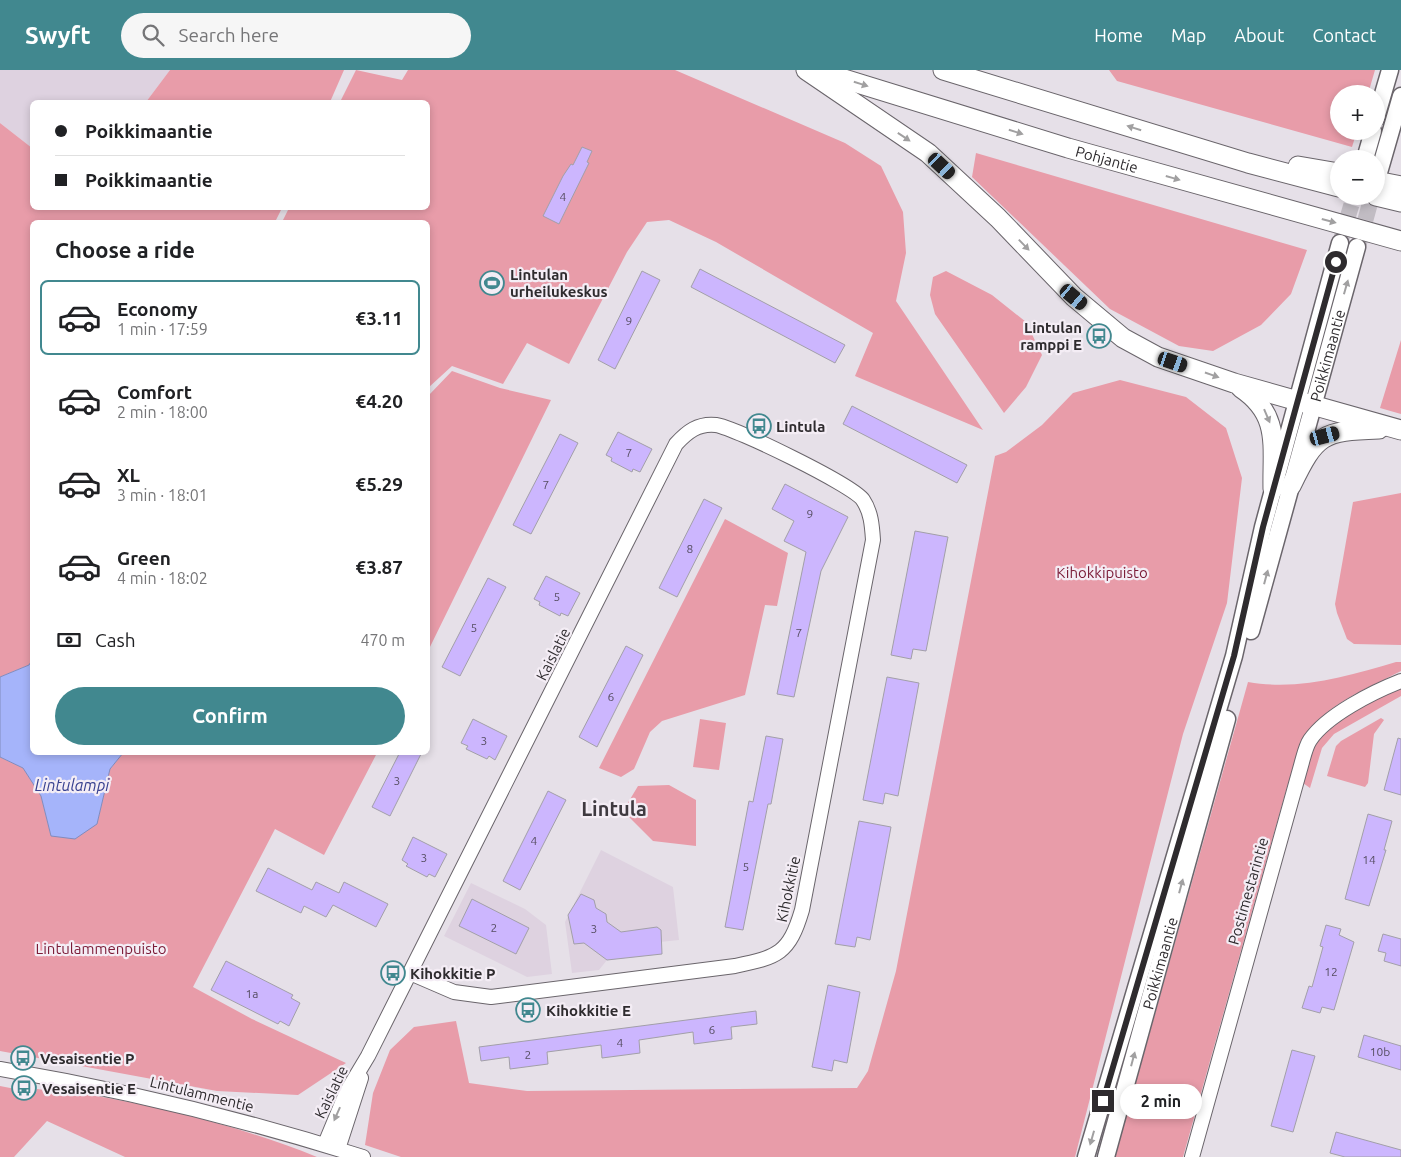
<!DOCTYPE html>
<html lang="en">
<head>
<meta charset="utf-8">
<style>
  :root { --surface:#fff; --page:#f6f6f6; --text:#202124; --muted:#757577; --line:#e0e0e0; --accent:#41888f }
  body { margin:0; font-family:Ubuntu,sans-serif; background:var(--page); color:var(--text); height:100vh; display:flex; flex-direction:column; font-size:19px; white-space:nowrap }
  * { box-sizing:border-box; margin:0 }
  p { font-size:16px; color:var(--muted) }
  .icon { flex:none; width:28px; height:28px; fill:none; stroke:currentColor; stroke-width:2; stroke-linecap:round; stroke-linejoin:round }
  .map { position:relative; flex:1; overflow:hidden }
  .details { position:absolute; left:30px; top:150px; width:400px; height:535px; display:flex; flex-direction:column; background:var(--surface); border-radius:8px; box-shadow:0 2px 8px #0003 }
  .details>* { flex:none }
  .guide { position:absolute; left:30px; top:30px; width:400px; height:110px; border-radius:8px; box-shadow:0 2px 8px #0003; display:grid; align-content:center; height:110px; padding:0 25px; background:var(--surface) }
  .controls { position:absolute; left:1330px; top:15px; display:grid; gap:10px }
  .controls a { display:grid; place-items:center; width:55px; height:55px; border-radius:50%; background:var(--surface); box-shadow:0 2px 8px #0003; font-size:25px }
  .end { position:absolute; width:22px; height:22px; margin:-11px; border:6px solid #2e2b2e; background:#fff; box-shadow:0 0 0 2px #fff }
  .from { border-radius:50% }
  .bubble { position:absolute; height:35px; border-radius:18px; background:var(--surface); box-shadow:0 2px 8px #0003; font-size:16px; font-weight:700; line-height:35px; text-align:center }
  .car { position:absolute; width:15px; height:30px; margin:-15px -8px; border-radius:6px; box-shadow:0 0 4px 1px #0007; background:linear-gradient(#222 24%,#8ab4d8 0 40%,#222 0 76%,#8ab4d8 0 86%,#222 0) }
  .guide b { display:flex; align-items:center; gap:18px; height:48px; font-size:19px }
  .guide b+b { border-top:1px solid var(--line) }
  .guide i { width:12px; height:12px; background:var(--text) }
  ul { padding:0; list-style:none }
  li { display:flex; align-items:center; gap:15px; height:75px; margin:0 10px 8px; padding:0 15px; border:2px solid transparent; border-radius:8px }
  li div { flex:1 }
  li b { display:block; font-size:19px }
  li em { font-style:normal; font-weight:700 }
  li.on { border-color:var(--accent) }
  li>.icon { width:45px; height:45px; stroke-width:1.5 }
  h2 { padding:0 25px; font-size:22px; line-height:60px }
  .pay { display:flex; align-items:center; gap:12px; height:55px; padding:0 25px; font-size:19px }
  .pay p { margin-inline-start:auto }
  .primary-button { display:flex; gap:10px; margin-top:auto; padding:10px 25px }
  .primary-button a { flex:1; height:58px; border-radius:30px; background:var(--accent); color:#fff; font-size:20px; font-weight:700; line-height:58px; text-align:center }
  header { display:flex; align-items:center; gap:30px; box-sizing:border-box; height:70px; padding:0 25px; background:var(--accent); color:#fff }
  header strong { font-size:24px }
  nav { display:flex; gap:28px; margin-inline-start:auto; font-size:18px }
  .search { width:350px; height:45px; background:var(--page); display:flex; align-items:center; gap:12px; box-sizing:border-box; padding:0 18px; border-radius:28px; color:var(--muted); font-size:19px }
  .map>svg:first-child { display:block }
  .built { fill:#ded2e0 }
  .green { fill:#e89ca9 }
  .water { fill:#a5b4fa; stroke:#818bbd }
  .building { fill:#ccb6fe; stroke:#a29fa8 }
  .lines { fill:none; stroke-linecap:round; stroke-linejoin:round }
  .major-tunnel { stroke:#c1bcc3; stroke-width:16; stroke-dasharray:16 8; stroke-linecap:butt }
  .minor-casing { stroke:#6a656b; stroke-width:16 }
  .major-casing { stroke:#6a656b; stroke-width:19 }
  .highway-casing { stroke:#6a656b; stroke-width:21 }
  .minor { stroke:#fff; stroke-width:14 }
  .major { stroke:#fff; stroke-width:16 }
  .highway { stroke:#fff; stroke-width:19 }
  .oneway { fill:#a1a0a1 }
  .route { stroke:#2e2b2e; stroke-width:6 }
  .labels { text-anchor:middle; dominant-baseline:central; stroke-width:4.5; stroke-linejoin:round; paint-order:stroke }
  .number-label { font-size:12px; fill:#564e62 }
  .street-label { font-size:15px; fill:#2e2b2e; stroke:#f4edf5 }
  .poi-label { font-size:15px; font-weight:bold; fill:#2e2b2e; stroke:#f4edf5; text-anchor:start }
  .park-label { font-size:15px; fill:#7b1b37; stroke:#f4edf5 }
  .water-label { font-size:16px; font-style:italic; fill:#374090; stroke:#f4edf5 }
  .district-label { font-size:20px; font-weight:bold; fill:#3f3a40; stroke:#f4edf5 }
</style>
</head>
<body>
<header>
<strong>Swyft</strong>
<div class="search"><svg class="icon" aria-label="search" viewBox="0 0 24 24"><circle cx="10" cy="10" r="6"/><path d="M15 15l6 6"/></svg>Search here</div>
<nav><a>Home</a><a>Map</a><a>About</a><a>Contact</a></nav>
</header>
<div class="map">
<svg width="1401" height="1087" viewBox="0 0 1401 1087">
  <rect width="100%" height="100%" fill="#e6e0e8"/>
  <path class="built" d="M 0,0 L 170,0 L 146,32 L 32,32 L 32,78 L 0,53 Z
    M 601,780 L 673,817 L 679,870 L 660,872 L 662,884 L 607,890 L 599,900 L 572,903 L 565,852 Z
    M 471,813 L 525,839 L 546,855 L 552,904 L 527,907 L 444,866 Z"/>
  <path class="green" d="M 170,0 L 344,0 L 330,32 L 146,32 Z
    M 356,0 L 402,10 L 408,0 L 675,0 L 845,73 L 881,96 L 903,142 L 906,183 L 896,231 L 983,360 L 855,306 L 873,263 L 716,172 L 669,150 L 647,152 L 627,182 L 569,294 L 527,273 L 503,314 L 452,296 L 428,318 L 428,152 L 282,152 L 289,138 L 428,138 L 428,32 L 340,32 Z
    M 1109,0 L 1375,0 L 1368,24 L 1339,24 L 1339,61 L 1357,61 L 1352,77 L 1117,11 Z
    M 0,53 L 32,78 L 32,138 L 282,138 L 275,152 L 32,152 L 32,590 L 29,595 L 0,607 Z
    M 976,83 L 1307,180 L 1291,224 L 1261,255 L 1213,281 L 1179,276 L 1110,239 L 972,107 Z
    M 946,201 L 992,225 L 1026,252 L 1042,285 L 1026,317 L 1004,343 L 935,244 L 930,225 L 933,207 Z
    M 1401,270 L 1401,344 L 1380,338 Z
    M 452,301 L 500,318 L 551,330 L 428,581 L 428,324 L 429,325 Z
    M 1120,310 L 1186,327 L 1226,358 L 1242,408 L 1227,533 L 1183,664 L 1075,1087 L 401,1087 L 365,1075 L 373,1023 L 390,980 L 414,957 L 456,951 L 469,1013 L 527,1021 L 857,1018 L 868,1001 L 896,901 L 995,386 L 1006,382 L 1042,355 L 1073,323 Z
    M 1401,423 L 1401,575 L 1354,574 L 1347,569 L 1337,543 L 1335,534 L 1353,432 Z
    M 725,449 L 788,483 L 777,536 L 765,535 L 745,625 L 662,651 L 650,662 L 634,699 L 621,707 L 599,698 Z
    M 1396,592 L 1401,592 L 1401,601 C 1367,619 1319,636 1302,673 C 1296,687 1292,703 1287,717 L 1183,1087 L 1115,1087 L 1248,612 C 1299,621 1348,606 1396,592 Z
    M 1401,617 L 1401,626 L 1334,664 L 1322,678 L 1310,718 L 1303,713 C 1307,698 1310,681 1319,669 C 1338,644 1374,631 1401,617 Z
    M 1381,648 L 1384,650 L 1374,664 L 1368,713 L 1365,717 L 1327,706 L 1336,676 L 1341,671 Z
    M 700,649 L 726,653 L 719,700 L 693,697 Z
    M 123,683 L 377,683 L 324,785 L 275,759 L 193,917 L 252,949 L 346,993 L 298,1025 L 217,1021 L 0,981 L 0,687 L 23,698 L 41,726 L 51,766 L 97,754 L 110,699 Z
    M 669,715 L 696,730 L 696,776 L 653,771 L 623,741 L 638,716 Z
    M 0,1016 L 36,1023 L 37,1019 C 55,1022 73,1022 91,1025 C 167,1038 245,1058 317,1087 L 125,1087 L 47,1051 L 14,1087 L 0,1087 Z"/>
  <path class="water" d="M 32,590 L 32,682 L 123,683 L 110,699 L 97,754 L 75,769 L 51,766 L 41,726 L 23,698 L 0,687 L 0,607 L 29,595 Z"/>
  <path class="building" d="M 582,77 L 592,81 L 587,92 L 589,93 L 559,154 L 543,146 L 563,106 L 571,94 L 573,95 Z
    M 700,199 L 845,275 L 835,293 L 691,217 Z
    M 642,201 L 660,210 L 615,299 L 598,290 Z
    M 852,336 L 967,395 L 957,413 L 843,354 Z
    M 618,362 L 652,379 L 640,402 L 633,399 L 632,402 L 611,391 L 612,388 L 606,385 Z
    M 560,364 L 578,373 L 531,464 L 513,455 Z
    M 785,414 L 848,447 L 821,501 L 794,627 L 777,624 L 806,482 L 784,471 L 794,451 L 772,439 Z
    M 704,429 L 722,438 L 677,527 L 659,518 Z
    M 915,461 L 948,467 L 926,581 L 913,579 L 911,589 L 891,585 Z
    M 546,506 L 580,523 L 568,546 L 561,543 L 560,546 L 539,535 L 540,532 L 534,529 Z
    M 488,508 L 506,517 L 460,606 L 442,597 Z
    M 626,576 L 643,585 L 597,677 L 579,667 Z
    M 887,607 L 919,613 L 898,726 L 885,723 L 883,734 L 863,730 Z
    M 473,649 L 507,666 L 495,690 L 489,686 L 487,689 L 466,679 L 468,676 L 461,673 Z
    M 766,666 L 783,669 L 771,734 L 768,734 L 743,860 L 725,857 L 749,731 L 753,732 Z
    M 1398,668 L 1401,669 L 1401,725 L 1384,720 Z
    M 400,682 L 422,682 L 390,746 L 372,737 Z
    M 548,721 L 566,730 L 520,820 L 503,811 Z
    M 1368,744 L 1392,751 L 1384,780 L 1386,780 L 1369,836 L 1345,829 Z
    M 859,751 L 891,757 L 870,870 L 857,867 L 855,877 L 835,874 Z
    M 413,767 L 447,784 L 435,807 L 429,804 L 427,807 L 406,796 L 408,794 L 402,790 Z
    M 268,798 L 312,820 L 316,812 L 339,823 L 344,812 L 388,834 L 376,857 L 333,835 L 326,847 L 304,836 L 301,843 L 256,821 Z
    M 581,824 L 594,830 L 596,838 L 606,844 L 607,852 L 621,862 L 657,857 L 661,860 L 662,884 L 607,890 L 584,873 L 574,874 L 568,845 Z
    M 472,829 L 529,858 L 516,884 L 459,856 Z
    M 1326,855 L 1341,859 L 1339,865 L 1354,872 L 1334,940 L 1322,937 L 1320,943 L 1302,938 L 1309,916 L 1312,917 L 1323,877 L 1320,876 Z
    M 1383,864 L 1401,869 L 1401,896 L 1384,891 L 1386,883 L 1378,881 Z
    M 226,891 L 293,925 L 291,928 L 300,933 L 289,956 L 280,951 L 278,954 L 211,920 Z
    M 828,915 L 860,922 L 847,993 L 834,990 L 832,1001 L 812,997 Z
    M 756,941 L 757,954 L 731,957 L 732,969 L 694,974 L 693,962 L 639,970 L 640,983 L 602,988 L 601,975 L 547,982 L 548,994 L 510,999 L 509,987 L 481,991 L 479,977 Z
    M 1364,965 L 1401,976 L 1401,1000 L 1358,987 Z
    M 1292,980 L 1315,986 L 1293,1062 L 1271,1056 Z
    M 1336,1062 L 1401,1080 L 1401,1087 L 1345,1087 L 1330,1083 Z"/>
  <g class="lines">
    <path class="major-tunnel" d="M 1340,173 L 1354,126
      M 1359,173 L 1372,126"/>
    <g class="minor-casing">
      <path id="minor" d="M 0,999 C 123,1020 244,1049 363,1087
        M 325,1074 L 347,1021 L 368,986 L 676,374 C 687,362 698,353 716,355 C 735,358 853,415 863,430 C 871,442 872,455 873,470 L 802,840 C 789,884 778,887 735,896 L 491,927 L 454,922 L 410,903
        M 338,1079 L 361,1008
        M 1192,1087 L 1302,692 C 1304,685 1306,676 1310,670 C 1327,645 1373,622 1401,611"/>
    </g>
    <g class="major-casing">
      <g id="major">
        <path d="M 1376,48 L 1390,0"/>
        <path d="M 1365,89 L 1373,61"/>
        <path d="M 1378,106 L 1401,26"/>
        <path id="s1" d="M 1251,561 L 1357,177"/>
        <path d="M 1086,1087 L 1234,586 L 1263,457 L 1340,173"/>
        <path id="s2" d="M 1106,1087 L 1227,649"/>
      </g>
    </g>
    <g class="highway-casing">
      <g id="highway">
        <path d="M 806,0 L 928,83 L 998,148 L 1074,227 L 1123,268 L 1158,287 L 1234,313 L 1401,360"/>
        <path d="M 943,0 L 1248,93 L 1339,117"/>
        <path id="s3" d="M 818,1 L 1068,78 L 1401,171"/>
        <path d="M 1298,96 L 1339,103"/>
        <path d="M 1376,111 L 1401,116"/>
        <path d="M 1376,126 L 1401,132"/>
        <path d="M 1241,318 C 1281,345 1272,376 1273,419"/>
        <path d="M 1291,416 C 1316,364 1322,361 1379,359"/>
      </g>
    </g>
    <use href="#minor" class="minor"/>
    <use href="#major" class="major"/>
    <use href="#highway" class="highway"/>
  </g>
  <defs><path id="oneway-solid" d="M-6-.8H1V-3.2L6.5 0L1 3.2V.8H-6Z" transform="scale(1.25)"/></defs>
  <g class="oneway">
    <use href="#oneway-solid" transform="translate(861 14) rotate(17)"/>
    <use href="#oneway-solid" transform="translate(1134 58) rotate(-163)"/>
    <use href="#oneway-solid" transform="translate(1016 62) rotate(17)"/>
    <use href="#oneway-solid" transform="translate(904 67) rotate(34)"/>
    <use href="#oneway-solid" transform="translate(1173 108) rotate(16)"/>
    <use href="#oneway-solid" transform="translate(1329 151) rotate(15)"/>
    <use href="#oneway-solid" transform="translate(1024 175) rotate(46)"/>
    <use href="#oneway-solid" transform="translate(1346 217) rotate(-74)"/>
    <use href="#oneway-solid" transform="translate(1212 305) rotate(19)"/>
    <use href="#oneway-solid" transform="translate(1267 346) rotate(67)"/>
    <use href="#oneway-solid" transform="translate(1266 507) rotate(-75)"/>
    <use href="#oneway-solid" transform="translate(1181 816) rotate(-75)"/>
    <use href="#oneway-solid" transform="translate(1133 989) rotate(-75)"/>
    <use href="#oneway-solid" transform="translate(337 1044) rotate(114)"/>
    <use href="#oneway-solid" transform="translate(1092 1068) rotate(106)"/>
  </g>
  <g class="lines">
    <path class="route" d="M 1103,1031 L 1234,586 L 1263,457 L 1336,192"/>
  </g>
  <defs>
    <g id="stadium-ring" transform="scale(1.25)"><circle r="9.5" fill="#f4edf5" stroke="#41888f" stroke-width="1.5"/><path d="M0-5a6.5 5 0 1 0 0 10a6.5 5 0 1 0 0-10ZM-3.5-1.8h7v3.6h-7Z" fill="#41888f"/></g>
    <g id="bus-ring" transform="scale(1.25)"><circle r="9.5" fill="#f4edf5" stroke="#41888f" stroke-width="1.5"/><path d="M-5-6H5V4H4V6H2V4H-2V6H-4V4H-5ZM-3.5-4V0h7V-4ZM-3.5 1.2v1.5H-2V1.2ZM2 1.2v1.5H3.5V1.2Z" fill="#41888f"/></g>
  </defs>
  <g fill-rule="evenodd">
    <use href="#stadium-ring" x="492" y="213"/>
    <use href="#bus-ring" x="1099" y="266"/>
    <use href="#bus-ring" x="759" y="356"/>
    <use href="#bus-ring" x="393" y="903"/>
    <use href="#bus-ring" x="528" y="940"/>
    <use href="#bus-ring" x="23" y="988"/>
    <use href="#bus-ring" x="24" y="1018"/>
  </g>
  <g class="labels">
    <g class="number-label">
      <text x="563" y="126">4</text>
      <text x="629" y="250">9</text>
      <text x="629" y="382">7</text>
      <text x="546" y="414">7</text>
      <text x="810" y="443">9</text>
      <text x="690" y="478">8</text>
      <text x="557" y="526">5</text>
      <text x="474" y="557">5</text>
      <text x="799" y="562">7</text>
      <text x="611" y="626">6</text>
      <text x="484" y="670">3</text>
      <text x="397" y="710">3</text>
      <text x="534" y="770">4</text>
      <text x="424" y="787">3</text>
      <text x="1369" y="789">14</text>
      <text x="746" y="796">5</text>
      <text x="494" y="857">2</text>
      <text x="594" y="858">3</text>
      <text x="1331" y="901">12</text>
      <text x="252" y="923">1a</text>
      <text x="712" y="959">6</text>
      <text x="620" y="972">4</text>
      <text x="1380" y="981">10b</text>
      <text x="528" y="984">2</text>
    </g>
    <g class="street-label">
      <text stroke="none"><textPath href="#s3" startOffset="302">Pohjantie</textPath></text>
      <text stroke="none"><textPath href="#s1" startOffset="286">Poikkimaantie</textPath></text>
      <text transform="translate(553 584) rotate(-63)">Kaislatie</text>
      <text transform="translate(788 819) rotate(-78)">Kihokkitie</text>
      <text transform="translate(1248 821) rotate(-74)">Postimestarintie</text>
      <text stroke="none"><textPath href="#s2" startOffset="201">Poikkimaantie</textPath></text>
      <text transform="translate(331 1022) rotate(-64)">Kaislatie</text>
      <text transform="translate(202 1024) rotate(14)">Lintulammentie</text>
    </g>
    <g class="poi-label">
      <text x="510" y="204">Lintulan<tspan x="510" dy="17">urheilukeskus</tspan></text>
      <text x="1082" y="257" text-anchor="end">Lintulan<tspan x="1082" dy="17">ramppi E</tspan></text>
      <text x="776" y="356">Lintula</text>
      <text x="410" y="903">Kihokkitie P</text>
      <text x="546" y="940">Kihokkitie E</text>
      <text x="40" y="988">Vesaisentie P</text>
      <text x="42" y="1018">Vesaisentie E</text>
    </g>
    <g class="park-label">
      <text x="1102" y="502">Kihokkipuisto</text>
      <text x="101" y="878">Lintulammenpuisto</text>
    </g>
    <g class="water-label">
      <text x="72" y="715">Lintulampi</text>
    </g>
    <g class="district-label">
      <text x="614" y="738">Lintula</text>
    </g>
  </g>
</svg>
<div class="controls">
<a>+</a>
<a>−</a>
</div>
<i class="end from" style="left:1336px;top:192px"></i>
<i class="end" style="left:1103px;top:1031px"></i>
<div class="bubble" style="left:1120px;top:1014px;width:82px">2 min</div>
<i class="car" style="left:942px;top:96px;rotate:133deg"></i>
<i class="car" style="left:1074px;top:227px;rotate:130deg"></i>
<i class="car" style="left:1173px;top:292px;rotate:109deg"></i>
<i class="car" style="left:1325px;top:366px;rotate:75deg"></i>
<div class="guide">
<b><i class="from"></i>Poikkimaantie</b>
<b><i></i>Poikkimaantie</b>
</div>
<section class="details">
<h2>Choose a ride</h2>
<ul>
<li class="on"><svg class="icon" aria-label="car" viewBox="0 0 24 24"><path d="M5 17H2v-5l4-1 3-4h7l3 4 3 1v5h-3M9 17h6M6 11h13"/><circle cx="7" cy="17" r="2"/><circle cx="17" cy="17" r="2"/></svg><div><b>Economy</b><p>1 min · 17:59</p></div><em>€3.11</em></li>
<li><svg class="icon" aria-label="car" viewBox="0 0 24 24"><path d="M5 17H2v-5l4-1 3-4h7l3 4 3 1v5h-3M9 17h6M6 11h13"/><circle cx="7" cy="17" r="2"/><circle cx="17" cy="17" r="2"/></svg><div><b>Comfort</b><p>2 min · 18:00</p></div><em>€4.20</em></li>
<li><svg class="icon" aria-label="car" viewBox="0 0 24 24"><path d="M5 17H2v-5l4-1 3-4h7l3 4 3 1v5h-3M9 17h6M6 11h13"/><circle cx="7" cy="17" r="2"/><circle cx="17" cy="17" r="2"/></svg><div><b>XL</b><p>3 min · 18:01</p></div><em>€5.29</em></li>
<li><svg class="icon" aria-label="car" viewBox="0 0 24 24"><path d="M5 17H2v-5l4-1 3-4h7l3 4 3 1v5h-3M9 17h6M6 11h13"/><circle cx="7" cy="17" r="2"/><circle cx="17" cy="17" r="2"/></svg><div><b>Green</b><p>4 min · 18:02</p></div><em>€3.87</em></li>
</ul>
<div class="pay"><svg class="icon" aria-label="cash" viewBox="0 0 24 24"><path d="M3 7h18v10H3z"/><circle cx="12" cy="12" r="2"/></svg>Cash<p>470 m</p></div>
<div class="primary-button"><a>Confirm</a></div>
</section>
</div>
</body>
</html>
